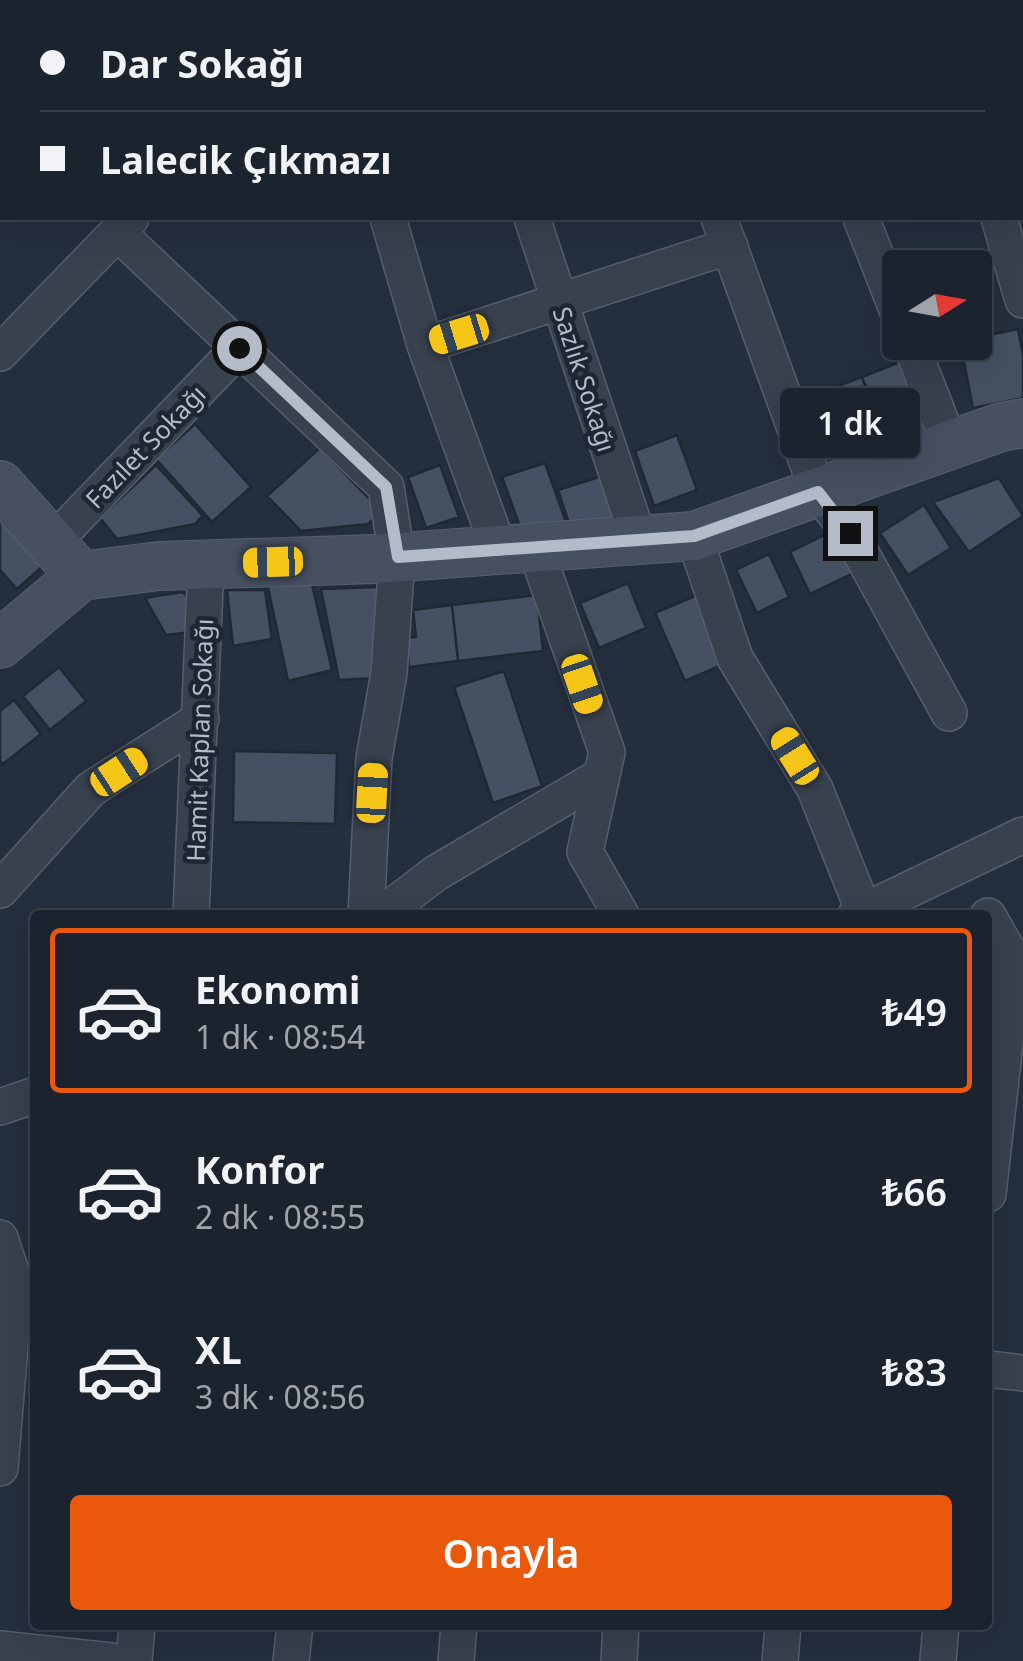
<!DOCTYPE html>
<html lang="tr">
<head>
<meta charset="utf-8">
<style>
  :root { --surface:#1b232e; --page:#282f3a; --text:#f1f3f6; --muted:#a0a4aa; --line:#39404a; --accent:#ea580c }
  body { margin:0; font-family:"Noto Sans",sans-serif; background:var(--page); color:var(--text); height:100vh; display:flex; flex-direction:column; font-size:38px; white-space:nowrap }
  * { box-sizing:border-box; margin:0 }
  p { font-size:32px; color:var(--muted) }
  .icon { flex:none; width:55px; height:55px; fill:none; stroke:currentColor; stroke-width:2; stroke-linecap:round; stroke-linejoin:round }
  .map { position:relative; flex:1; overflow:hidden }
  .side { position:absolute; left:30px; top:910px; width:962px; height:720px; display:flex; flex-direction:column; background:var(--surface); border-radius:10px; box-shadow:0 10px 40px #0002,0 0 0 2px var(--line) }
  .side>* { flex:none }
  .banner { position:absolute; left:0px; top:0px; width:1025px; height:220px; box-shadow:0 10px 40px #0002,0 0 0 2px var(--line); display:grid; align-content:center; height:220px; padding:0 40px; background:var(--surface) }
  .needle { width:65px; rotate:79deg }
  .tools { position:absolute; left:882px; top:250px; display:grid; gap:20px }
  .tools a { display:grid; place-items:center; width:110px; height:110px; border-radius:10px; background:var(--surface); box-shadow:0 10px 40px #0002,0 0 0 2px var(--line); font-size:50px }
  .end { position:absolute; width:45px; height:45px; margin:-22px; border:12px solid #b4bcc9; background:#111; box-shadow:0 0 0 5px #111 }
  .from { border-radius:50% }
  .bubble { position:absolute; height:70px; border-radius:10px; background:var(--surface); box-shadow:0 10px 40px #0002,0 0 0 2px var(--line); font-size:32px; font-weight:600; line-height:70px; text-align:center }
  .car { position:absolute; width:30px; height:60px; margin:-30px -15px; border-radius:12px; box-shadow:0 0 8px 2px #0007; background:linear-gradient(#f5c518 24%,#345 0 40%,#f5c518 0 76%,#345 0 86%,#f5c518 0) }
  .banner b { display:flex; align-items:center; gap:35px; height:95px; font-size:38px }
  .banner b+b { border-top:2px solid var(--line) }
  .banner i { width:25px; height:25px; background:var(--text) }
  ul { padding:18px 0 0; list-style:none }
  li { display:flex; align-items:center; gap:30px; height:165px; margin:0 20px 15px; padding:0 20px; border:5px solid transparent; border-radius:10px }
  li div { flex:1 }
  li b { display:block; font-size:38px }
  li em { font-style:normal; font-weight:600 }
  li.selected { border-color:var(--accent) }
  li>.icon { width:90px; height:90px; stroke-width:1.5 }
  .action { display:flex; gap:20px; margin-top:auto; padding:20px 40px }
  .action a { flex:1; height:115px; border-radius:10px; background:var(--accent); color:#fff; font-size:40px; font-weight:600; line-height:115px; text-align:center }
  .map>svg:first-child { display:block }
  .building { fill:#455162; stroke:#1f2835; stroke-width:2.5 }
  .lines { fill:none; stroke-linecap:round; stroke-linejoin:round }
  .street-casing { stroke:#565f6c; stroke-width:38 }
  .secondary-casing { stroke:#565f6c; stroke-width:50 }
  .street { stroke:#38414e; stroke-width:35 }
  .secondary { stroke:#465061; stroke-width:48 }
  .route { stroke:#b4bcc9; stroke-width:12 }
  .labels { text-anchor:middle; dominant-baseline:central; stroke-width:9; stroke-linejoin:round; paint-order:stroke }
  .street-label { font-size:25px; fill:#b4bcc9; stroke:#1d2633 }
</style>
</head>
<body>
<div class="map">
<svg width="1023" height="1661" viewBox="0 0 1023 1661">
  <rect width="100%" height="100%" fill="#242f3e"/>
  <path class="building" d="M 1018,329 L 1023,355 L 1023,398 L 973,408 L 960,342 L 975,342 L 975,338 Z
    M 902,361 L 925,423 L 885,438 L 862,377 Z
    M 862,377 L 883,435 L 832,453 L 811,396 Z
    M 195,424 L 251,487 L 212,522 L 156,459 Z
    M 677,435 L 697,490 L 654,506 L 635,451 Z
    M 320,448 L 381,511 L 368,524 L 301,531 L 267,496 Z
    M 545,463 L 568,528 L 522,532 L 502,477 Z
    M 156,465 L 203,516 L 195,524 L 117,539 L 100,518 Z
    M 440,465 L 459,517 L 426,528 L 408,477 Z
    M 602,476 L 616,518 L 572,532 L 558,490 Z
    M 999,478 L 1023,516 L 969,552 L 933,502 Z
    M 924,505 L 951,548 L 908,575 L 880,533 Z
    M 0,516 L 44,565 L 17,589 L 0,570 Z
    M 835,530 L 856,572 L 810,594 L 790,552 Z
    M 769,554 L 789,597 L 757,613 L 736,570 Z
    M 311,580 L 332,670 L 288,681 L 267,583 Z
    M 628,583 L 646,628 L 599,648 L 580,603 Z
    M 380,587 L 376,678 L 339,680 L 321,589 Z
    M 227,590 L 265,590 L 272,639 L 233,646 Z
    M 182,592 L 193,601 L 191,632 L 166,635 L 145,598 Z
    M 702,593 L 731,661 L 685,681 L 655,613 Z
    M 537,595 L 543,651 L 458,661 L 452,605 Z
    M 452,605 L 458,661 L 409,667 L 406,638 L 416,637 L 413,610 Z
    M 59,667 L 86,701 L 50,730 L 23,696 Z
    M 504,671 L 542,786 L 493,803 L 454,687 Z
    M 14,700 L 41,734 L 3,764 L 0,761 L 0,711 Z
    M 234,751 L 337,753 L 335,824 L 233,822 Z"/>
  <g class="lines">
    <g class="street-casing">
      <path id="street" d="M 373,0 L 376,2
        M 623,0 L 625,2
        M 799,0 L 800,2
        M 938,0 L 939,2
        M 338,2 L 341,0
        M 753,2 L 761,0
        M 388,218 L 425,345 L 500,552
        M 532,218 L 639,540
        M 719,218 L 818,492 L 850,533 L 949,713
        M 861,218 L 900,317
        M 999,218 L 1023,300
        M 117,232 L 386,487 L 397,557 L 389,673 L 374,758 L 366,915
        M 910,342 L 950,445
        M 425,345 L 730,246
        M 0,353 L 131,218
        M 694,536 L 735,658 L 815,789 L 864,912
        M 51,544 L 239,348
        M 535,547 L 607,752 L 585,852 L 621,915
        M 0,890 L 91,789 L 201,719
        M 191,915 L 206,564
        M 381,915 L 436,873 L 601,776
        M 856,915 L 1023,835
        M 988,916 L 1008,951 L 1012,981 L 988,1194
        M 0,1107 L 35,1095
        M 0,1238 L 15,1284 L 0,1468
        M 988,1369 L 1023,1373
        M 0,1649 L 111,1661
        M 134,1661 L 137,1625
        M 291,1661 L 295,1625
        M 456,1661 L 459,1625
        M 619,1661 L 621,1625
        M 780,1661 L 783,1625
        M 938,1661 L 941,1625"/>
    </g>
    <g class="secondary-casing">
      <path id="secondary" d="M 32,2 L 34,0
        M 0,33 L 2,31
        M 0,485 L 81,576
        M 0,644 L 81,576 L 159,566 L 374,559 L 694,536 L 1001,427 L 1023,423"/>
    </g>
    <use href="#street" class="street"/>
    <use href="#secondary" class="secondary"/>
  </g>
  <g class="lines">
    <path class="route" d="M 239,348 L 386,487 L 398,557 L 694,536 L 818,492 L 850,533"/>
  </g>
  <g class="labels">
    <g class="street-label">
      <text transform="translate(585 379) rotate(72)">Sazlık Sokağı</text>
      <text transform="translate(145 446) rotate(-46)">Fazılet Sokağı</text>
      <text transform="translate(199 740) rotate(-88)">Hamit Kaplan Sokağı</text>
    </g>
  </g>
</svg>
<div class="tools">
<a><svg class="needle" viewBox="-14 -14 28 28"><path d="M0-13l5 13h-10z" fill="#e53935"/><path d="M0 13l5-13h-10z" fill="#a0a4aa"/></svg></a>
</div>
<i class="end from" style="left:239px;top:348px"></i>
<i class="end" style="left:850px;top:533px"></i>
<div class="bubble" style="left:780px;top:388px;width:140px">1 dk</div>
<i class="car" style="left:459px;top:334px;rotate:253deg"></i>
<i class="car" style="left:273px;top:562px;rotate:268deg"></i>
<i class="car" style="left:582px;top:684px;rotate:161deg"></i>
<i class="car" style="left:795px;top:756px;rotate:328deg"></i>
<i class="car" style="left:119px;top:772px;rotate:57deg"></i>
<i class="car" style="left:372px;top:793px;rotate:3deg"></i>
<div class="banner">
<b><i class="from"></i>Dar Sokağı</b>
<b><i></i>Lalecik Çıkmazı</b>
</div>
<section class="side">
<ul>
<li class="selected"><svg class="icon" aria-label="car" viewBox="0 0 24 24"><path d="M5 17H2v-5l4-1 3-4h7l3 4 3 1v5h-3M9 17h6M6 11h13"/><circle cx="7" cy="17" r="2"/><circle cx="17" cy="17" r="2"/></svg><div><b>Ekonomi</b><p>1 dk · 08:54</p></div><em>₺49</em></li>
<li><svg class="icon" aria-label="car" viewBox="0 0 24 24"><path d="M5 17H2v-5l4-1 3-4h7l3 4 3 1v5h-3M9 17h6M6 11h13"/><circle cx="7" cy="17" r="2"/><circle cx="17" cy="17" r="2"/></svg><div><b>Konfor</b><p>2 dk · 08:55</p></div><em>₺66</em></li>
<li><svg class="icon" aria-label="car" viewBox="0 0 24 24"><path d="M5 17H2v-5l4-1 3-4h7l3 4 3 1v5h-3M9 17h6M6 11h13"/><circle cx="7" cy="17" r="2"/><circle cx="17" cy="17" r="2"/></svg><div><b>XL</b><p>3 dk · 08:56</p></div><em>₺83</em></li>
</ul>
<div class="action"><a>Onayla</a></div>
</section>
</div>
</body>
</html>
